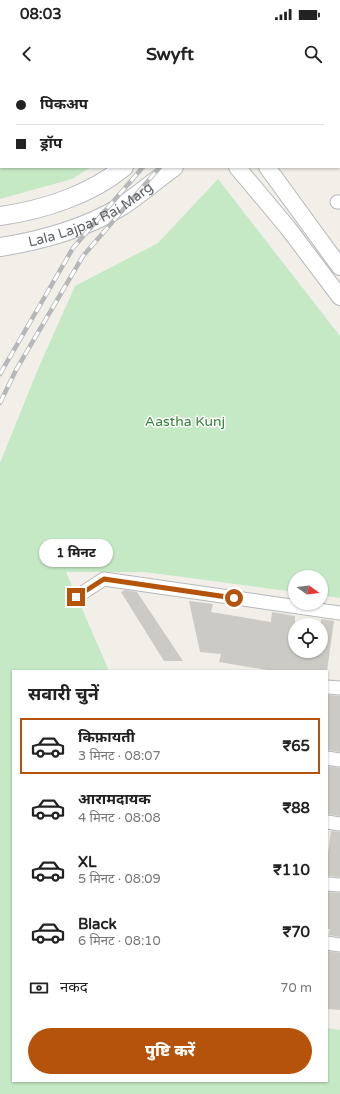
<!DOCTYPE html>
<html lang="hi">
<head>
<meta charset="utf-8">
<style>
  :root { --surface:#fff; --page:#f6f6f6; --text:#222; --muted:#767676; --line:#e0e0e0; --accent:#b45309 }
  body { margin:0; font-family:"Varela Round","Noto Sans Devanagari",sans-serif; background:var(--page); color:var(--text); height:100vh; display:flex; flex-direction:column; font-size:15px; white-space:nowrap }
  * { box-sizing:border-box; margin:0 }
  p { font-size:13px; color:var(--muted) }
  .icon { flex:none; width:22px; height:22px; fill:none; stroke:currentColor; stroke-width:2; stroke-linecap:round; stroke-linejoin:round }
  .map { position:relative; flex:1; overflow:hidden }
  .sheet { position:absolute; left:12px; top:590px; width:316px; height:412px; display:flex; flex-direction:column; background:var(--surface); border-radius:0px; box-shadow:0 1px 3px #0004 }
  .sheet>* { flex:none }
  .hud { position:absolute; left:0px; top:0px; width:340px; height:88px; box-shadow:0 1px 3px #0004; display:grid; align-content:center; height:88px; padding:0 16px; background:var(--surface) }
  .needle { width:26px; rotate:105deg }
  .fabs { position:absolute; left:288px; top:490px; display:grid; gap:8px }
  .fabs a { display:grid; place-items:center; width:40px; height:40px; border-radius:50%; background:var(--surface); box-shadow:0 1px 3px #0004; font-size:20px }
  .end { position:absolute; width:18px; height:18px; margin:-9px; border:5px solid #b45309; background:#fff; box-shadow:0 0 0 2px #fff }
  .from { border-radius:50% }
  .bubble { position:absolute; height:28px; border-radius:14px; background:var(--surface); box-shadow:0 1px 3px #0004; font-size:13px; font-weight:800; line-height:28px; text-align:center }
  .hud b { display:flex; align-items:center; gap:14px; height:38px; font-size:15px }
  .hud b+b { border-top:1px solid var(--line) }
  .hud i { width:10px; height:10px; background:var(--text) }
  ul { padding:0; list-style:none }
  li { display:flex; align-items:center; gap:12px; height:56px; margin:0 8px 6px; padding:0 8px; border:2px solid transparent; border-radius:0px }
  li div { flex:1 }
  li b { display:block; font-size:15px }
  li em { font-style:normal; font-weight:800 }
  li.selected { border-color:var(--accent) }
  li>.icon { width:36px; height:36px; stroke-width:1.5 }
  h2 { padding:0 16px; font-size:18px; line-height:48px }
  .pay { display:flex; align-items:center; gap:10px; height:44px; padding:0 16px; font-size:15px }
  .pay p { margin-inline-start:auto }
  .primary-button { display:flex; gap:8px; margin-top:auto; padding:8px 16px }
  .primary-button a { flex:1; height:46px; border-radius:24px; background:var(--accent); color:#fff; font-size:16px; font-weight:800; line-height:46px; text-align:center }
  .status { display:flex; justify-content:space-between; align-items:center; height:28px; padding:0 20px; background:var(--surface); direction:ltr }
  .status svg { height:11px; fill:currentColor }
  header { display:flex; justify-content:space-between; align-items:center; height:52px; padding:0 16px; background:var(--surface); font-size:18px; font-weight:800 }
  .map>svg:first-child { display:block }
  .green { fill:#c5e8c5 }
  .building { fill:#cccac5 }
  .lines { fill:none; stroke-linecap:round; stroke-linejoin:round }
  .minor-casing { stroke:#b5b8bc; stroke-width:15 }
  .tertiary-casing { stroke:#b5b8bc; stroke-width:18 }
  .secondary-casing { stroke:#b6babf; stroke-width:20 }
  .minor { stroke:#fff; stroke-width:13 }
  .tertiary { stroke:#fff; stroke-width:16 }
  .secondary { stroke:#fff; stroke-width:18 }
  .rail-casing { stroke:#b6b7b8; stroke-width:4.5 }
  .rail { stroke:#fff; stroke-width:3; stroke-dasharray:9; stroke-linecap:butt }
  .route { stroke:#b45309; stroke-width:5 }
  .labels { text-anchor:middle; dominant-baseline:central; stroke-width:3; stroke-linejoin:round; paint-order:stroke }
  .street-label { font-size:14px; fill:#5f6368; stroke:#fff }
  .park-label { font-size:14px; fill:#348238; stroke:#fff }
</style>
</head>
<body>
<div class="status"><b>08:03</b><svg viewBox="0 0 49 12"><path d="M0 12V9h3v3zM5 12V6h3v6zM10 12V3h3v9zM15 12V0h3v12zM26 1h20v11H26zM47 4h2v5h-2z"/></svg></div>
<header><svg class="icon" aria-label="back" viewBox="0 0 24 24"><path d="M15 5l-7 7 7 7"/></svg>Swyft<svg class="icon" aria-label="search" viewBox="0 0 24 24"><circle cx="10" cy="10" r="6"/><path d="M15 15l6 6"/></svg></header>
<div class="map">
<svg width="340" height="1014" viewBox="0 0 340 1014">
  <rect width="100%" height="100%" fill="#f1efe8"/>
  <path class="green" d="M 0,0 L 143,0 L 144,1 L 1,1 L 1,87 L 91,87 L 72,99 L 0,119 Z
    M 218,99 L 340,256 L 340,518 L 321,515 L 321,497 L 295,497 L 295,512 L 145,492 L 66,492 L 109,591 L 13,591 L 13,1001 L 327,1001 L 327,948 L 340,950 L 340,1014 L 0,1014 L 0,383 L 38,289 L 75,206 L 158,163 Z"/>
  <path class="building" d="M 125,510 L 137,512 L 183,581 L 164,581 L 121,512 Z
    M 189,521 L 213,524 L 211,532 L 271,542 L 272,532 L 295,536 L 295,571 L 321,571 L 321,539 L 334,541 L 327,591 L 273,591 L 219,582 L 221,574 L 200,572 Z
    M 327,615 L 340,616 L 340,672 L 327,670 Z
    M 327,686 L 340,688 L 340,736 L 327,734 Z
    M 331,751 L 340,752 L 340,797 L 327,796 L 327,780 Z
    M 327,812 L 340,813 L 340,857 L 329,855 L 330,849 L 327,849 Z
    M 327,871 L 340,873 L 340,930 L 327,929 Z"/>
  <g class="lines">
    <g class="minor-casing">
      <path id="minor" d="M 337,122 L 340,122
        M 76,517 L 104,499 L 340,533
        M 327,607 L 340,608
        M 327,678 L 340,680
        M 327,742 L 340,744
        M 327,804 L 340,805
        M 327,863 L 340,865"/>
    </g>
    <g class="tertiary-casing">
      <path id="tertiary" d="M 166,0 L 167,1
        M 200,0 L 201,1
        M 237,87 L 288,148 L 340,217
        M 267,87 L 340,187"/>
    </g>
    <g class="secondary-casing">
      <g id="secondary">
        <path d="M 222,1 L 223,0"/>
        <path d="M 270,1 L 271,0"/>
        <path d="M 0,136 C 43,130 90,115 124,87"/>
        <path id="s1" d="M 0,167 C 40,161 87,148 122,126 C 140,114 156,100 174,87"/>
      </g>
    </g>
    <use href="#minor" class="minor"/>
    <use href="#tertiary" class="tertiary"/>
    <use href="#secondary" class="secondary"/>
    <g class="rail-casing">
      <path id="rail" d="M 230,1 L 231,0
        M 247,1 L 248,0
        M 0,294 L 73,168 L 143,87
        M 0,323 L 16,290 L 83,176 L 160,87"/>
    </g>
    <use href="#rail" class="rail"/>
  </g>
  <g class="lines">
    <path class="route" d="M 76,517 L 104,499 L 234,518"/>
  </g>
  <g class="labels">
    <g class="street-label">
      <text stroke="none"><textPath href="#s1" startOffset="97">Lala Lajpat Rai Marg</textPath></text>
    </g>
    <g class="park-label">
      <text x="185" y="341">Aastha Kunj</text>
    </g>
  </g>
</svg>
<div class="fabs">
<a><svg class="needle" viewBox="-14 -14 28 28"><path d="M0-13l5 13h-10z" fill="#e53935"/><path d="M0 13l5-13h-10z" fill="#767676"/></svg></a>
<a><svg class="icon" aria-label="locate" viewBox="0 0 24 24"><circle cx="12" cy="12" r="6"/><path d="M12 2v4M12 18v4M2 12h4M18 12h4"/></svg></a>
</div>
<i class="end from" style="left:234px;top:518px"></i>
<i class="end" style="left:76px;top:517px"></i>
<div class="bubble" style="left:39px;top:459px;width:74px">1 मिनट</div>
<div class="hud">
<b><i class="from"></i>पिकअप</b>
<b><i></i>ड्रॉप</b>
</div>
<section class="sheet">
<h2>सवारी चुनें</h2>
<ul>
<li class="selected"><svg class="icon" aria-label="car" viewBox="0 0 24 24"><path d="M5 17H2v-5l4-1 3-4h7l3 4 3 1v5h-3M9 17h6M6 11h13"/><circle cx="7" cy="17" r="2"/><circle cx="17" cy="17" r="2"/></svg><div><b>किफ़ायती</b><p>3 मिनट · 08:07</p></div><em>₹65</em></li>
<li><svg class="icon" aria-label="car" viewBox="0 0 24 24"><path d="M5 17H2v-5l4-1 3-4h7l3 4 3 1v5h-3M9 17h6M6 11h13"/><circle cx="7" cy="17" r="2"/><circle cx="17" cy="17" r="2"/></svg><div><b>आरामदायक</b><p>4 मिनट · 08:08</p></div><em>₹88</em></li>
<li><svg class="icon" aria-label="car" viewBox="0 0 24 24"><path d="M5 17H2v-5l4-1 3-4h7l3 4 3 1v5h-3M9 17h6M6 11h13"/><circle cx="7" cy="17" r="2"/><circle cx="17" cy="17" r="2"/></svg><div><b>XL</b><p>5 मिनट · 08:09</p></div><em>₹110</em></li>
<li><svg class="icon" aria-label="car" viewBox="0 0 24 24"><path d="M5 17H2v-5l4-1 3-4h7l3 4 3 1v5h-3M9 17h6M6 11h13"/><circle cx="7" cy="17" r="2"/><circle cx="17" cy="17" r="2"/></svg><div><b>Black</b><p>6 मिनट · 08:10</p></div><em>₹70</em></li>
</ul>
<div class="pay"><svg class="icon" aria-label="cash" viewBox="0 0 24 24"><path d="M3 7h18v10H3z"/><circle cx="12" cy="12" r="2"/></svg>नकद<p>70 m</p></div>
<div class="primary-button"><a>पुष्टि करें</a></div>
</section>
</div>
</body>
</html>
